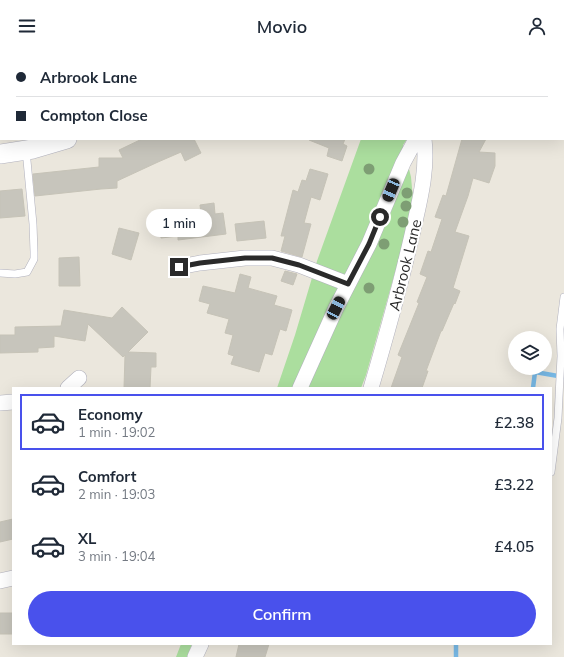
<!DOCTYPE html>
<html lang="en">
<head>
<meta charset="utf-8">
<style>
  :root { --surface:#fff; --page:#f2f2f3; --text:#1f2937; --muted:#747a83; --line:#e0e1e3; --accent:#4951ec }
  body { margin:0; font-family:Mulish,sans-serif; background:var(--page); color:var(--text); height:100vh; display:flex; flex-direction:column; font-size:15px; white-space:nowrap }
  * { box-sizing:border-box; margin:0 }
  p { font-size:13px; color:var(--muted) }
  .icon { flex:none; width:22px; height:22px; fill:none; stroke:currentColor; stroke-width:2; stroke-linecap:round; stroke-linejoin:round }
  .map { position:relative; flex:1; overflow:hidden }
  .drawer { position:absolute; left:12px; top:335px; width:540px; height:258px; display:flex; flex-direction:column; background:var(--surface); border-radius:0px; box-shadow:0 4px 16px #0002 }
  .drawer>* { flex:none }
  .banner { position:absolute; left:0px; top:0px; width:564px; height:88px; box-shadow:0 4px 16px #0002; display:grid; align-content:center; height:88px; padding:0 16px; background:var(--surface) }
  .controls { position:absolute; left:508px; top:279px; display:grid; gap:8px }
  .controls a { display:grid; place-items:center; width:44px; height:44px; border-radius:50%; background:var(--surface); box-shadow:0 4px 16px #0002; font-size:20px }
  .end { position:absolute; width:18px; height:18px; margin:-9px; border:5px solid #2a2a2a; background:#fff; box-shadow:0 0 0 2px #fff }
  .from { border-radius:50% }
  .bubble { position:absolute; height:28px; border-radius:14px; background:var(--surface); box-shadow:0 4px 16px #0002; font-size:13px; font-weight:600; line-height:28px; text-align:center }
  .car { position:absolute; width:12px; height:24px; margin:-12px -6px; border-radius:5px; box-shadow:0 0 3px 1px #0007; background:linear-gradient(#222 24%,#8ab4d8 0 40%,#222 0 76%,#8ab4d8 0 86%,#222 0) }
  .banner b { display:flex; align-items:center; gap:14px; height:38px; font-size:15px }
  .banner b+b { border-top:1px solid var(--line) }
  .banner i { width:10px; height:10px; background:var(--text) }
  ul { padding:7px 0 0; list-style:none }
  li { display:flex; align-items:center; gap:12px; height:56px; margin:0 8px 6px; padding:0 8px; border:2px solid transparent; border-radius:0px }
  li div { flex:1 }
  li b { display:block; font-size:15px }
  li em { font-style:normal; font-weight:600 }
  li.on { border-color:var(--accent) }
  li>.icon { width:36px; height:36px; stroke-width:1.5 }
  .action { display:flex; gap:8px; margin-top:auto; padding:8px 16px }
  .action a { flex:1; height:46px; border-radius:24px; background:var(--accent); color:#fff; font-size:16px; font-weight:600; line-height:46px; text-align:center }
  header { display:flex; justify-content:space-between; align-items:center; height:52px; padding:0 16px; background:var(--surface); font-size:18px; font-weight:600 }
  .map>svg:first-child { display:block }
  .green { fill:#abde9e }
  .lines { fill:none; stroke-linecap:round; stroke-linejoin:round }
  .stream { stroke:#78b9e6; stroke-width:4.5 }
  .building { fill:#c7c5bc; stroke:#c6c3b7 }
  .service-casing { stroke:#b1b1bd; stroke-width:8 }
  .minor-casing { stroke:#b1b1bd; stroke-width:16 }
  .tertiary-casing { stroke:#b1b1bd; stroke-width:20 }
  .service { stroke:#fff; stroke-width:7 }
  .minor { stroke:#fff; stroke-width:15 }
  .tertiary { stroke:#fff; stroke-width:19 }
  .tree { fill:#7e9e74 }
  .route { stroke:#2a2a2a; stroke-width:5 }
  .labels { text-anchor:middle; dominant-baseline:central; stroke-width:4; stroke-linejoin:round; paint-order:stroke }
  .street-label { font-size:15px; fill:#2a2a2a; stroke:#fff }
</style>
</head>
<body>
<header><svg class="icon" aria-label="menu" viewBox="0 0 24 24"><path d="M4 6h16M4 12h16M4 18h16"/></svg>Movio<svg class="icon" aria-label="person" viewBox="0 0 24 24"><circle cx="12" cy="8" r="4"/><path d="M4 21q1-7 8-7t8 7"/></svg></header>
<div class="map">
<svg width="564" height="605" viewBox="0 0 564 605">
  <rect width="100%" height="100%" fill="#ebe7dd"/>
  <path class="green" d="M 497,0 L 564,0 L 564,7 L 563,1 Z
    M 361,87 L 407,87 L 403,93 L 411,125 L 413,147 L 407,178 L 366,323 L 361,336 L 277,336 L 295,283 L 317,209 Z
    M 181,592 L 192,592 L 187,605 L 176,605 Z"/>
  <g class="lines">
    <path class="stream" d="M 533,336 L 535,320 L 564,325
      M 456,605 L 456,592"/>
  </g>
  <path class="building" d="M 142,87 L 194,87 L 201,101 L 185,109 L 181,100 L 158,110 L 117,129 L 117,136 L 101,137 L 35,144 L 33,122 L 99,115 L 99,106 L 123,106 L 119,98 Z
    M 309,87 L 345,87 L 343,92 L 347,94 L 342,109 L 327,104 L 329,96 L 309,88 Z
    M 462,87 L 486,87 L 479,100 L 495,101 L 495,114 L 489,131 L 473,126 L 468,144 L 455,180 L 469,184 L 453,236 L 460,239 L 455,252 L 454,251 L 442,279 L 441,279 L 426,319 L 428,319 L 422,336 L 391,336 L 402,305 L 398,303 L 419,251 L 417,250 L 427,225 L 420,222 L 428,199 L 431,200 L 442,167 L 435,165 L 443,143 L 446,144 Z
    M 310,117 L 328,122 L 320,148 L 311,145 L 304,171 L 311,172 L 302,205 L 281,199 L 285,184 L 281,184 L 293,138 L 298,140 L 302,128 L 306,129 Z
    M 22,137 L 25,164 L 0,166 L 0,139 Z
    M 214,151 L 215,162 L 223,161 L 226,182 L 178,188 L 178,184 L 161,186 L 159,166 L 201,162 L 200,153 Z
    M 264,169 L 266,186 L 237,189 L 235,172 Z
    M 119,176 L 139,181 L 131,208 L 112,202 Z
    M 79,205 L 80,234 L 59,234 L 59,206 Z
    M 285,219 L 297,222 L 293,233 L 281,229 Z
    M 240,222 L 251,225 L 248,236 L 277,244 L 274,253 L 292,258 L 286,279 L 280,277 L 272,303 L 265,301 L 259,320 L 231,312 L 234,304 L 228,302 L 233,283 L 225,281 L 229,267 L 207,261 L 210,252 L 199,249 L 203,234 L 235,241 Z
    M 122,255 L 148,280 L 128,300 L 156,301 L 156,315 L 151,315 L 150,336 L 124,336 L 125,303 L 123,305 L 88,272 L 85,289 L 54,284 L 54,295 L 38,296 L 38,300 L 0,301 L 0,283 L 15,283 L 15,275 L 61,274 L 64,258 L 112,266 Z
    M 13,467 L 13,487 L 0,490 L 0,470 Z
    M 0,561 L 13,561 L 13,582 L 0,582 Z
    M 239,592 L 269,592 L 265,605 L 236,605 Z"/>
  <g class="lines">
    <g class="service-casing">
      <path id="service" d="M 0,221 L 15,222 L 27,220 L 34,207 L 34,200 L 33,172 L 26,98
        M 551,420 L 558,366 L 561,304 L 560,277 L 564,245"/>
    </g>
    <g class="minor-casing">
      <path id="minor" d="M 563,20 L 564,20
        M 179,215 L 200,211 L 245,206 L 272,206 L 299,213 L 348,232
        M 68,336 L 79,326
        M 300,336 L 336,256 L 369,192 L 403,111 L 416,87
        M 371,336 C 386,285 400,235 412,183 C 419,151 428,120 424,87
        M 0,351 L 13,350
        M 0,529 L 13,526
        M 195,605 L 201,592"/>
    </g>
    <g class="tertiary-casing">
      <path id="tertiary" d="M 369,0 L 378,1
        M 248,1 L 251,0
        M 473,1 L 473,0
        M 563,47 L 564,48
        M 0,102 L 33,97 L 67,87"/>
    </g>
    <use href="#service" class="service"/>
    <use href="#minor" class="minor"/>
    <use href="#tertiary" class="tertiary"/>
  </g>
  <g class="tree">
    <circle cx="369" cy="117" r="5.5"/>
    <circle cx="407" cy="141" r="5.5"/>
    <circle cx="406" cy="154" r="5.5"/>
    <circle cx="403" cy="170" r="5.5"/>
    <circle cx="384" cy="192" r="5.5"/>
    <circle cx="369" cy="236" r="5.5"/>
  </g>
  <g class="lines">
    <path class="route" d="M 179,215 L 200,211 L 245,206 L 272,206 L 299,213 L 348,232 L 369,192 L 380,165"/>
  </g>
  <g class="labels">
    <g class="street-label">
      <text transform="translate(405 213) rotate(-76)">Arbrook Lane</text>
    </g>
  </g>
</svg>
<div class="controls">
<a><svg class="icon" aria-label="layers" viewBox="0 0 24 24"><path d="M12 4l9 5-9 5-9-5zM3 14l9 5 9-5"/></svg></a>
</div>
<i class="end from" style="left:380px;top:165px"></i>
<i class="end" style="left:179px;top:215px"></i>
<div class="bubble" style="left:146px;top:157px;width:66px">1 min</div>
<i class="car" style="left:391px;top:138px;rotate:203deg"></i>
<i class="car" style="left:336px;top:256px;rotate:27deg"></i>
<div class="banner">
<b><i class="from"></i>Arbrook Lane</b>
<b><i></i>Compton Close</b>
</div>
<section class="drawer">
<ul>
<li class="on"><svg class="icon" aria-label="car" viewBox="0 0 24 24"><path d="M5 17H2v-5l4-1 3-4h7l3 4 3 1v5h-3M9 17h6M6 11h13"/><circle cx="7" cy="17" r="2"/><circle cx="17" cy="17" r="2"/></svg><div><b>Economy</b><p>1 min · 19:02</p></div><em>£2.38</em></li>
<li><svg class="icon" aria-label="car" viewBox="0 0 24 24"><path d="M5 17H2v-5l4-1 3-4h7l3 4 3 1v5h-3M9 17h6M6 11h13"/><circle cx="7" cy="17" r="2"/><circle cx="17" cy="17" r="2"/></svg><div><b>Comfort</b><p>2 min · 19:03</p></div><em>£3.22</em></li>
<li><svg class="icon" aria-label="car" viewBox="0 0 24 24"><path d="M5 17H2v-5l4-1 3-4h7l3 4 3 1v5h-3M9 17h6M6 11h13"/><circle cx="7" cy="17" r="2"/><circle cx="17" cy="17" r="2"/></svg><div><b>XL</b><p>3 min · 19:04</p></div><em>£4.05</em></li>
</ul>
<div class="action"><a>Confirm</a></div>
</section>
</div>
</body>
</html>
